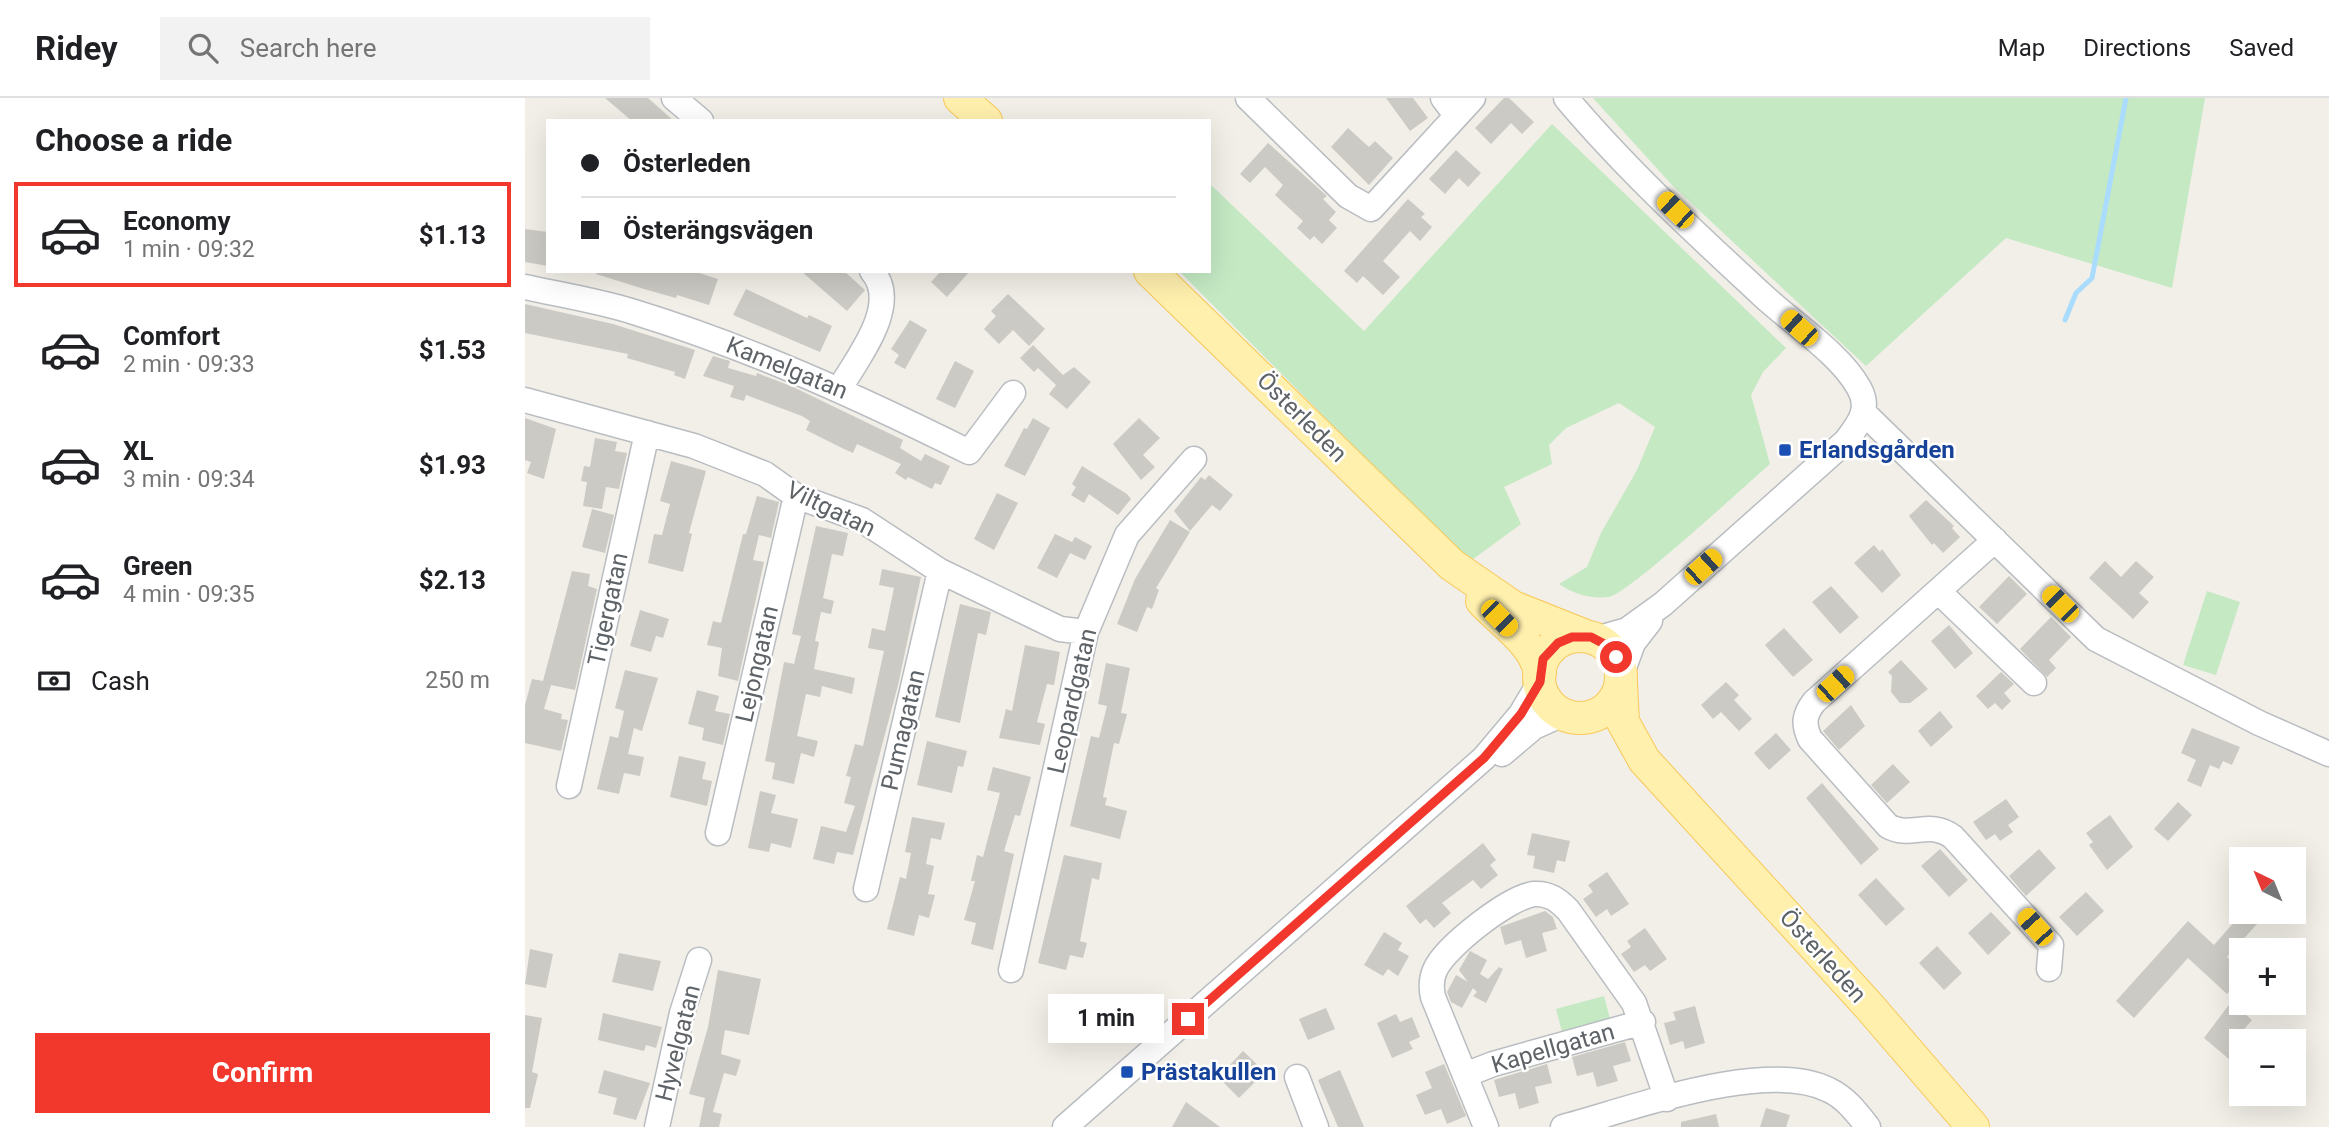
<!DOCTYPE html>
<html lang="en">
<head>
<meta charset="utf-8">
<style>
  :root { --surface:#fff; --page:#f2f2f2; --text:#202124; --muted:#757577; --line:#e0e0e0; --accent:#f2372d }
  body { margin:0; font-family:Roboto,sans-serif; background:var(--page); color:var(--text); height:100vh; display:flex; flex-direction:column; font-size:26px; white-space:nowrap }
  * { box-sizing:border-box; margin:0 }
  p { font-size:23px; color:var(--muted) }
  .icon { flex:none; width:38px; height:38px; fill:none; stroke:currentColor; stroke-width:2; stroke-linecap:round; stroke-linejoin:round }
  .map { position:relative; flex:1; overflow:hidden }
  .side { display:flex; flex-direction:column; background:var(--surface); width:525px }
  .side>* { flex:none }
  .hud { position:absolute; left:21px; top:21px; width:665px; height:154px; border-radius:0px; box-shadow:0 7px 28px #0002; display:grid; align-content:center; height:154px; padding:0 35px; background:var(--surface) }
  .needle { width:46px; rotate:317deg }
  .controls { position:absolute; left:1704px; top:749px; display:grid; gap:14px }
  .controls a { display:grid; place-items:center; width:77px; height:77px; border-radius:0px; background:var(--surface); box-shadow:0 7px 28px #0002; font-size:35px }
  .end { position:absolute; width:32px; height:32px; margin:-16px; border:9px solid #f2372d; background:#fff; box-shadow:0 0 0 4px #fff }
  .from { border-radius:50% }
  .bubble { position:absolute; height:49px; border-radius:0px; background:var(--surface); box-shadow:0 7px 28px #0002; font-size:23px; font-weight:700; line-height:49px; text-align:center }
  .car { position:absolute; width:21px; height:42px; margin:-21px -10px; border-radius:9px; box-shadow:0 0 5px 2px #0007; background:linear-gradient(#f5c518 24%,#345 0 40%,#f5c518 0 76%,#345 0 86%,#f5c518 0) }
  .hud b { display:flex; align-items:center; gap:24px; height:66px; font-size:26px }
  .hud b+b { border-top:2px solid var(--line) }
  .hud i { width:18px; height:18px; background:var(--text) }
  ul { padding:0; list-style:none }
  li { display:flex; align-items:center; gap:21px; height:105px; margin:0 14px 10px; padding:0 21px; border:4px solid transparent; border-radius:0px }
  li div { flex:1 }
  li b { display:block; font-size:26px }
  li em { font-style:normal; font-weight:700 }
  li.current { border-color:var(--accent) }
  li>.icon { width:63px; height:63px; stroke-width:1.5 }
  h2 { padding:0 35px; font-size:32px; line-height:84px }
  .pay { display:flex; align-items:center; gap:18px; height:77px; padding:0 35px; font-size:26px }
  .pay p { margin-inline-start:auto }
  .action { display:flex; gap:14px; margin-top:auto; padding:14px 35px }
  .action a { flex:1; height:80px; border-radius:0px; background:var(--accent); color:#fff; font-size:28px; font-weight:700; line-height:80px; text-align:center }
  header { display:flex; align-items:center; gap:42px; box-sizing:border-box; height:98px; padding:0 35px; background:var(--surface); border-bottom:2px solid var(--line) }
  header strong { font-size:33px }
  nav { display:flex; gap:38px; margin-inline-start:auto; font-size:24px }
  .search { width:490px; height:63px; background:var(--page); display:flex; align-items:center; gap:18px; box-sizing:border-box; padding:0 24px; border-radius:0px; color:var(--muted); font-size:26px }
  main { display:flex; flex:1; min-height:0 }
  .map>svg:first-child { display:block }
  .green { fill:#c4e9c3 }
  .lines { fill:none; stroke-linecap:round; stroke-linejoin:round }
  .stream { stroke:#a9dcff; stroke-width:5 }
  .building { fill:#cccac4 }
  .minor-casing { stroke:#b9bdc1; stroke-width:27 }
  .major-casing { stroke:#f8c859; stroke-width:34 }
  .minor { stroke:#fff; stroke-width:24 }
  .major { stroke:#fff0ae; stroke-width:32 }
  .route { stroke:#f2372d; stroke-width:9 }
  .transit-dot { fill:#1a4fb4; stroke:#fff; stroke-width:2.5 }
  .labels { text-anchor:middle; dominant-baseline:central; stroke-width:5; stroke-linejoin:round; paint-order:stroke }
  .street-label { font-size:24px; fill:#5e6368; stroke:#fff }
  .transit-label { font-size:24px; font-weight:bold; fill:#164399; stroke:#fff; text-anchor:start }
</style>
</head>
<body>
<header>
<strong>Ridey</strong>
<div class="search"><svg class="icon" aria-label="search" viewBox="0 0 24 24"><circle cx="10" cy="10" r="6"/><path d="M15 15l6 6"/></svg>Search here</div>
<nav><a>Map</a><a>Directions</a><a>Saved</a></nav>
</header>
<main>
<section class="side">
<h2>Choose a ride</h2>
<ul>
<li class="current"><svg class="icon" aria-label="car" viewBox="0 0 24 24"><path d="M5 17H2v-5l4-1 3-4h7l3 4 3 1v5h-3M9 17h6M6 11h13"/><circle cx="7" cy="17" r="2"/><circle cx="17" cy="17" r="2"/></svg><div><b>Economy</b><p>1 min · 09:32</p></div><em>$1.13</em></li>
<li><svg class="icon" aria-label="car" viewBox="0 0 24 24"><path d="M5 17H2v-5l4-1 3-4h7l3 4 3 1v5h-3M9 17h6M6 11h13"/><circle cx="7" cy="17" r="2"/><circle cx="17" cy="17" r="2"/></svg><div><b>Comfort</b><p>2 min · 09:33</p></div><em>$1.53</em></li>
<li><svg class="icon" aria-label="car" viewBox="0 0 24 24"><path d="M5 17H2v-5l4-1 3-4h7l3 4 3 1v5h-3M9 17h6M6 11h13"/><circle cx="7" cy="17" r="2"/><circle cx="17" cy="17" r="2"/></svg><div><b>XL</b><p>3 min · 09:34</p></div><em>$1.93</em></li>
<li><svg class="icon" aria-label="car" viewBox="0 0 24 24"><path d="M5 17H2v-5l4-1 3-4h7l3 4 3 1v5h-3M9 17h6M6 11h13"/><circle cx="7" cy="17" r="2"/><circle cx="17" cy="17" r="2"/></svg><div><b>Green</b><p>4 min · 09:35</p></div><em>$2.13</em></li>
</ul>
<div class="pay"><svg class="icon" aria-label="cash" viewBox="0 0 24 24"><path d="M3 7h18v10H3z"/><circle cx="12" cy="12" r="2"/></svg>Cash<p>250 m</p></div>
<div class="action"><a>Confirm</a></div>
</section>
<div class="map">
<svg width="1804" height="1029" viewBox="0 0 1804 1029">
  <rect width="100%" height="100%" fill="#f1efe7"/>
  <path class="green" d="M 1068,0 L 1680,0 L 1647,190 L 1481,140 L 1341,268 L 1147,87 Z
    M 1027,26 L 1261,250 L 1238,274 L 1226,297 L 1245,366 C 1222,386 1103,496 1084,499 C 1065,501 1049,496 1034,486 L 1062,469 L 1076,435 L 1112,372 L 1130,329 L 1094,305 L 1041,330 L 1024,347 L 1027,366 L 979,389 L 996,426 L 944,464 L 654,173 L 684,173 L 685,86 L 839,233 Z
    M 1682,493 L 1715,504 L 1691,577 L 1658,567 Z
    M 1079,898 L 1085,921 L 1037,934 L 1031,911 Z"/>
  <g class="lines">
    <path class="stream" d="M 1540,222 L 1551,195 L 1567,180 L 1601,0"/>
  </g>
  <path class="building" d="M 80,0 L 123,0 L 149,23 L 107,23 Z
    M 861,0 L 888,0 L 903,20 L 885,33 Z
    M 979,0 L 984,0 L 1009,24 L 997,36 L 986,25 L 966,46 L 950,30 Z
    M 823,30 L 844,49 L 850,43 L 868,60 L 844,87 L 806,49 Z
    M 743,45 L 802,98 L 798,101 L 811,114 L 804,122 L 812,130 L 797,146 L 789,138 L 785,142 L 772,130 L 778,123 L 750,97 L 758,87 L 740,69 L 725,85 L 715,76 Z
    M 931,52 L 956,75 L 943,89 L 934,80 L 920,96 L 904,81 Z
    M 883,101 L 900,116 L 896,119 L 907,129 L 895,143 L 885,133 L 858,163 L 875,179 L 858,197 L 838,178 L 832,185 L 819,173 Z
    M 0,131 L 23,134 L 23,168 L 0,164 Z
    M 72,173 L 168,173 L 193,181 L 184,207 L 152,197 L 151,200 L 119,191 L 71,176 Z
    M 276,173 L 319,173 L 340,192 L 322,213 Z
    M 416,173 L 445,173 L 422,199 L 406,184 Z
    M 221,191 L 282,220 L 284,217 L 307,228 L 295,254 L 208,217 Z
    M 483,196 L 520,231 L 504,248 L 488,232 L 474,246 L 459,231 L 471,218 L 466,213 Z
    M 0,206 L 88,226 L 170,252 L 160,281 L 149,277 L 150,274 L 102,260 L 103,256 L 0,235 Z
    M 385,222 L 402,232 L 380,271 L 369,265 L 374,257 L 366,251 Z
    M 508,247 L 538,277 L 549,269 L 566,284 L 542,311 L 524,296 L 531,287 L 513,270 L 509,274 L 495,260 Z
    M 188,258 L 205,263 L 203,270 L 231,278 L 232,275 L 266,288 L 378,342 L 375,350 L 396,363 L 400,356 L 425,368 L 416,387 L 410,385 L 407,391 L 383,379 L 381,382 L 370,375 L 376,366 L 332,346 L 328,355 L 317,350 L 281,332 L 285,323 L 277,318 L 221,297 L 219,303 L 205,299 L 209,288 L 178,278 Z
    M 430,263 L 449,273 L 430,310 L 411,301 Z
    M 0,320 L 31,331 L 19,381 L 2,375 L 6,364 L 0,362 Z
    M 508,320 L 525,330 L 500,378 L 479,368 L 499,330 L 502,331 Z
    M 614,320 L 635,340 L 618,357 L 630,369 L 616,382 L 588,346 Z
    M 70,340 L 92,344 L 90,353 L 102,355 L 94,391 L 81,389 L 77,411 L 58,408 L 62,384 L 56,383 L 59,368 L 65,369 Z
    M 146,363 L 181,373 L 164,435 L 167,436 L 158,474 L 123,465 L 129,436 L 137,437 L 145,406 L 135,403 Z
    M 557,368 L 602,396 L 606,401 L 593,417 L 564,396 L 559,405 L 546,397 L 551,389 L 547,386 Z
    M 684,377 L 708,397 L 695,413 L 687,407 L 665,433 L 649,413 L 676,379 L 680,382 Z
    M 472,395 L 493,405 L 469,452 L 449,441 Z
    M 232,398 L 254,404 L 246,440 L 234,437 L 228,462 L 239,464 L 213,583 L 193,578 L 197,550 L 182,547 L 188,523 L 196,525 L 218,436 L 221,436 Z
    M 1401,402 L 1429,428 L 1427,430 L 1435,439 L 1418,455 L 1409,445 L 1407,447 L 1384,418 Z
    M 67,411 L 89,417 L 80,455 L 57,449 Z
    M 645,422 L 665,434 L 631,490 L 634,492 L 627,511 L 622,509 L 612,534 L 592,526 L 610,481 Z
    M 291,428 L 323,435 L 318,458 L 307,456 L 298,500 L 309,503 L 306,516 L 296,514 L 290,543 L 294,544 L 289,571 L 330,580 L 327,596 L 297,588 L 295,599 L 281,596 L 272,638 L 293,643 L 289,659 L 276,655 L 269,686 L 247,681 L 250,665 L 240,663 L 259,564 L 269,566 L 276,538 L 267,536 Z
    M 530,436 L 547,444 L 550,439 L 567,448 L 560,462 L 545,455 L 532,480 L 512,470 Z
    M 1349,447 L 1355,454 L 1357,451 L 1376,477 L 1357,495 L 1329,465 Z
    M 1580,463 L 1596,479 L 1611,463 L 1629,479 L 1614,495 L 1624,504 L 1608,521 L 1564,480 Z
    M 357,471 L 396,479 L 373,587 L 328,757 L 312,754 L 309,766 L 288,761 L 296,728 L 321,734 L 330,708 L 319,705 L 326,679 L 321,678 L 330,646 L 338,648 L 359,553 L 343,550 L 347,530 L 360,533 L 369,490 L 354,487 Z
    M 47,473 L 65,476 L 63,488 L 72,491 L 50,592 L 26,587 L 19,611 L 37,616 L 36,621 L 43,622 L 36,653 L 0,645 L 0,607 L 7,581 L 18,583 Z
    M 1484,478 L 1502,496 L 1472,526 L 1454,509 Z
    M 1306,488 L 1334,519 L 1315,536 L 1287,504 Z
    M 435,506 L 466,514 L 461,537 L 453,535 L 435,625 L 410,619 Z
    M 115,512 L 144,521 L 138,540 L 131,538 L 126,554 L 105,548 Z
    M 1526,519 L 1546,539 L 1524,562 L 1531,570 L 1522,579 L 1495,551 Z
    M 1424,527 L 1448,555 L 1430,571 L 1406,543 Z
    M 1259,530 L 1288,562 L 1268,579 L 1240,547 Z
    M 500,547 L 535,554 L 529,587 L 522,586 L 512,624 L 520,626 L 515,647 L 474,640 L 481,611 L 487,613 Z
    M 1376,562 L 1403,591 L 1385,605 L 1375,605 L 1366,594 L 1367,578 L 1363,574 Z
    M 581,565 L 605,570 L 596,615 L 602,616 L 594,646 L 589,645 L 578,699 L 582,700 L 580,707 L 602,713 L 595,741 L 545,728 L 566,638 L 574,640 L 582,608 L 573,606 Z
    M 100,572 L 133,580 L 117,633 L 109,630 L 103,656 L 119,659 L 115,678 L 99,675 L 94,696 L 72,691 L 85,638 L 93,640 L 99,613 L 90,610 Z
    M 1476,574 L 1489,586 L 1479,595 L 1486,603 L 1477,612 L 1470,605 L 1463,611 L 1451,598 Z
    M 1201,584 L 1214,597 L 1209,602 L 1227,621 L 1214,633 L 1196,614 L 1188,621 L 1176,607 Z
    M 172,592 L 194,598 L 190,613 L 205,616 L 198,647 L 177,642 L 179,630 L 163,626 Z
    M 1326,607 L 1340,628 L 1314,652 L 1298,633 Z
    M 1415,613 L 1428,629 L 1406,649 L 1393,633 Z
    M 1667,630 L 1715,649 L 1707,667 L 1698,663 L 1694,671 L 1685,667 L 1676,689 L 1662,683 L 1671,662 L 1656,655 Z
    M 1251,635 L 1266,652 L 1244,672 L 1229,655 Z
    M 402,643 L 442,653 L 438,669 L 433,668 L 427,695 L 392,687 Z
    M 154,658 L 181,664 L 177,681 L 187,683 L 182,708 L 145,699 Z
    M 1368,666 L 1385,684 L 1362,705 L 1346,687 Z
    M 468,669 L 506,679 L 495,718 L 490,717 L 479,753 L 489,756 L 468,852 L 446,846 L 451,825 L 439,822 L 450,783 L 446,783 L 452,757 L 458,759 L 475,695 L 462,692 Z
    M 1297,685 L 1354,751 L 1336,767 L 1281,700 Z
    M 235,693 L 251,697 L 246,715 L 273,721 L 266,750 L 246,745 L 244,754 L 223,750 Z
    M 1481,701 L 1494,719 L 1483,727 L 1488,734 L 1475,743 L 1470,736 L 1461,742 L 1448,724 Z
    M 1653,704 L 1667,717 L 1643,743 L 1629,731 Z
    M 1585,717 L 1608,749 L 1582,772 L 1564,747 L 1568,744 L 1561,735 Z
    M 387,719 L 420,725 L 416,742 L 406,740 L 401,766 L 409,768 L 403,796 L 410,797 L 404,820 L 394,817 L 389,838 L 362,831 L 375,779 L 381,781 L 386,755 L 380,754 Z
    M 1007,735 L 1045,743 L 1040,764 L 1032,762 L 1029,775 L 1008,770 L 1010,758 L 1002,757 Z
    M 958,745 L 971,762 L 965,767 L 973,777 L 956,791 L 948,782 L 917,805 L 926,815 L 909,830 L 901,821 L 895,826 L 881,808 Z
    M 1415,751 L 1443,782 L 1424,799 L 1396,768 Z
    M 1514,751 L 1531,770 L 1501,798 L 1484,778 Z
    M 539,757 L 577,765 L 574,782 L 567,780 L 555,843 L 562,845 L 558,860 L 545,857 L 541,872 L 513,865 Z
    M 1082,774 L 1104,806 L 1086,818 L 1082,811 L 1071,819 L 1058,801 L 1068,794 L 1063,787 Z
    M 1351,780 L 1380,811 L 1361,828 L 1333,797 Z
    M 1561,794 L 1579,813 L 1552,838 L 1534,819 Z
    M 1020,813 L 1028,819 L 1032,831 L 1017,835 L 1022,853 L 1001,860 L 996,842 L 980,847 L 975,829 Z
    M 1466,814 L 1486,835 L 1463,857 L 1443,835 Z
    M 1718,814 L 1743,814 L 1702,859 L 1717,872 L 1717,879 L 1702,896 L 1663,860 L 1609,920 L 1591,903 L 1663,823 L 1689,847 Z
    M 1120,830 L 1142,861 L 1125,873 L 1120,867 L 1109,874 L 1096,856 L 1106,849 L 1102,843 Z
    M 859,834 L 877,845 L 873,852 L 884,858 L 873,878 L 863,871 L 858,878 L 839,867 Z
    M 1412,848 L 1437,875 L 1419,892 L 1394,865 Z
    M 5,851 L 28,856 L 21,890 L 0,886 Z
    M 945,853 L 962,862 L 955,876 L 963,881 L 974,869 L 978,871 L 961,905 L 948,898 L 952,894 L 948,890 L 937,910 L 926,904 L 922,894 L 931,877 L 943,884 L 934,872 Z
    M 94,855 L 136,863 L 128,893 L 87,884 Z
    M 193,872 L 236,881 L 224,937 L 200,932 L 196,956 L 216,962 L 211,978 L 199,975 L 188,1014 L 197,1016 L 194,1029 L 174,1029 L 180,1000 L 164,996 L 183,929 Z
    M 1706,904 L 1727,922 L 1708,944 L 1715,950 L 1705,962 L 1679,940 Z
    M 1170,908 L 1180,945 L 1160,951 L 1158,943 L 1145,947 L 1139,925 L 1151,922 L 1148,914 Z
    M 801,910 L 810,931 L 783,942 L 774,921 Z
    M 78,915 L 137,929 L 131,950 L 121,947 L 119,953 L 73,942 Z
    M 871,916 L 875,924 L 887,919 L 895,939 L 884,944 L 888,951 L 867,960 L 852,925 Z
    M 0,917 L 17,920 L 7,974 L 13,976 L 5,1010 L 0,1010 Z
    M 1100,944 L 1106,963 L 1088,968 L 1093,983 L 1072,989 L 1068,974 L 1052,978 L 1047,959 Z
    M 718,953 L 740,974 L 714,1000 L 698,984 L 707,974 L 702,970 Z
    M 919,966 L 941,1018 L 922,1026 L 916,1011 L 900,1017 L 891,997 L 907,990 L 900,974 Z
    M 1022,966 L 1027,985 L 1010,989 L 1014,1005 L 994,1011 L 990,995 L 974,999 L 969,982 Z
    M 79,972 L 125,985 L 111,1022 L 88,1016 L 92,1000 L 73,995 Z
    M 815,972 L 839,1029 L 813,1029 L 793,982 Z
    M 661,1004 L 695,1029 L 647,1029 Z
    M 1241,1010 L 1265,1017 L 1261,1029 L 1235,1029 Z
    M 1191,1016 L 1194,1029 L 1156,1029 L 1156,1024 Z"/>
  <g class="lines">
    <g class="minor-casing">
      <path id="minor" d="M 149,0 L 176,23
        M 723,0 L 823,98 L 846,111 L 948,0
        M 918,0 L 931,17
        M 1041,0 C 1099,69 1168,133 1234,194 C 1264,223 1315,255 1334,290 C 1346,311 1334,326 1321,343 L 1138,506 L 1102,532 L 1071,541
        M 0,189 C 36,197 74,203 109,214 C 226,250 335,300 444,354 L 488,295
        M 315,290 C 333,259 376,206 347,173
        M 0,302 L 169,348 L 240,376 L 271,398 L 337,422 L 415,473 L 535,531 L 561,534
        M 1339,315 L 1571,541 L 1734,625 L 1804,656
        M 1470,442 L 1289,604 C 1279,617 1278,626 1285,641 L 1363,728 C 1386,741 1404,721 1428,739 L 1526,847 L 1524,871
        M 1413,493 L 1509,585
        M 1096,578 L 1108,545 L 1125,523
        M 977,656 L 1009,629 L 1038,616
        M 44,688 L 122,335
        M 193,735 L 271,398
        M 341,791 L 415,473
        M 486,872 L 561,534 L 602,437 L 669,361
        M 940,977 L 968,966 L 1118,924
        M 772,979 L 791,1029
        M 132,1029 L 157,915 L 174,862
        M 540,1029 L 959,660 L 996,616 L 1015,584
        M 961,1029 L 908,899 C 906,890 906,881 910,872 C 920,849 984,799 1009,796 C 1024,795 1033,802 1043,812 L 1109,905 L 1142,1001
        M 1038,1029 C 1106,1011 1241,960 1304,992 C 1321,1000 1332,1015 1343,1029"/>
    </g>
    <g class="major-casing">
      <path id="major" d="M 435,0 L 461,23
        M 625,173 L 927,467 L 988,509 L 1061,538
        M 957,503 C 977,525 1009,544 1015,575
        M1014 579a41 41 0 1 1 82 0a41 41 0 1 1-82 0Z
        M 1096,586 L 1098,624 L 1119,662 L 1343,907 L 1448,1029"/>
    </g>
    <use href="#minor" class="minor"/>
    <use href="#major" class="major"/>
  </g>
  <g class="lines">
    <path class="route" d="M 663,921 L 959,660 L 996,616 L 1015,584 L 1018,561 L 1033,545 L 1047,539 L 1066,539 L 1083,548 L 1091,559"/>
  </g>
  <g class="transit-dot">
    <rect x="1253" y="345" width="14" height="14" rx="3.5"/>
    <rect x="595" y="967" width="14" height="14" rx="3.5"/>
  </g>
  <g class="labels">
    <g class="street-label">
      <text transform="translate(262 270) rotate(22)">Kamelgatan</text>
      <text transform="translate(777 319) rotate(45)">Österleden</text>
      <text transform="translate(306 411) rotate(26)">Viltgatan</text>
      <text transform="translate(83 511) rotate(-78)">Tigergatan</text>
      <text transform="translate(232 566) rotate(-77)">Lejongatan</text>
      <text transform="translate(547 603) rotate(-77)">Leopardgatan</text>
      <text transform="translate(378 632) rotate(-77)">Pumagatan</text>
      <text transform="translate(1298 858) rotate(48)">Österleden</text>
      <text transform="translate(153 945) rotate(-76)">Hyvelgatan</text>
      <text transform="translate(1028 950) rotate(-16)">Kapellgatan</text>
    </g>
    <g class="transit-label">
      <text x="1274" y="352">Erlandsgården</text>
      <text x="616" y="974">Prästakullen</text>
    </g>
  </g>
</svg>
<div class="controls">
<a><svg class="needle" viewBox="-14 -14 28 28"><path d="M0-13l5 13h-10z" fill="#e53935"/><path d="M0 13l5-13h-10z" fill="#757577"/></svg></a>
<a>+</a>
<a>−</a>
</div>
<i class="end from" style="left:1091px;top:559px"></i>
<i class="end" style="left:663px;top:921px"></i>
<div class="bubble" style="left:523px;top:896px;width:116px">1 min</div>
<i class="car" style="left:1150px;top:112px;rotate:314deg"></i>
<i class="car" style="left:1274px;top:230px;rotate:312deg"></i>
<i class="car" style="left:1178px;top:469px;rotate:48deg"></i>
<i class="car" style="left:1535px;top:506px;rotate:315deg"></i>
<i class="car" style="left:974px;top:520px;rotate:135deg"></i>
<i class="car" style="left:1310px;top:586px;rotate:48deg"></i>
<i class="car" style="left:1510px;top:829px;rotate:318deg"></i>
<div class="hud">
<b><i class="from"></i>Österleden</b>
<b><i></i>Österängsvägen</b>
</div>
</div>
</main>
</body>
</html>
